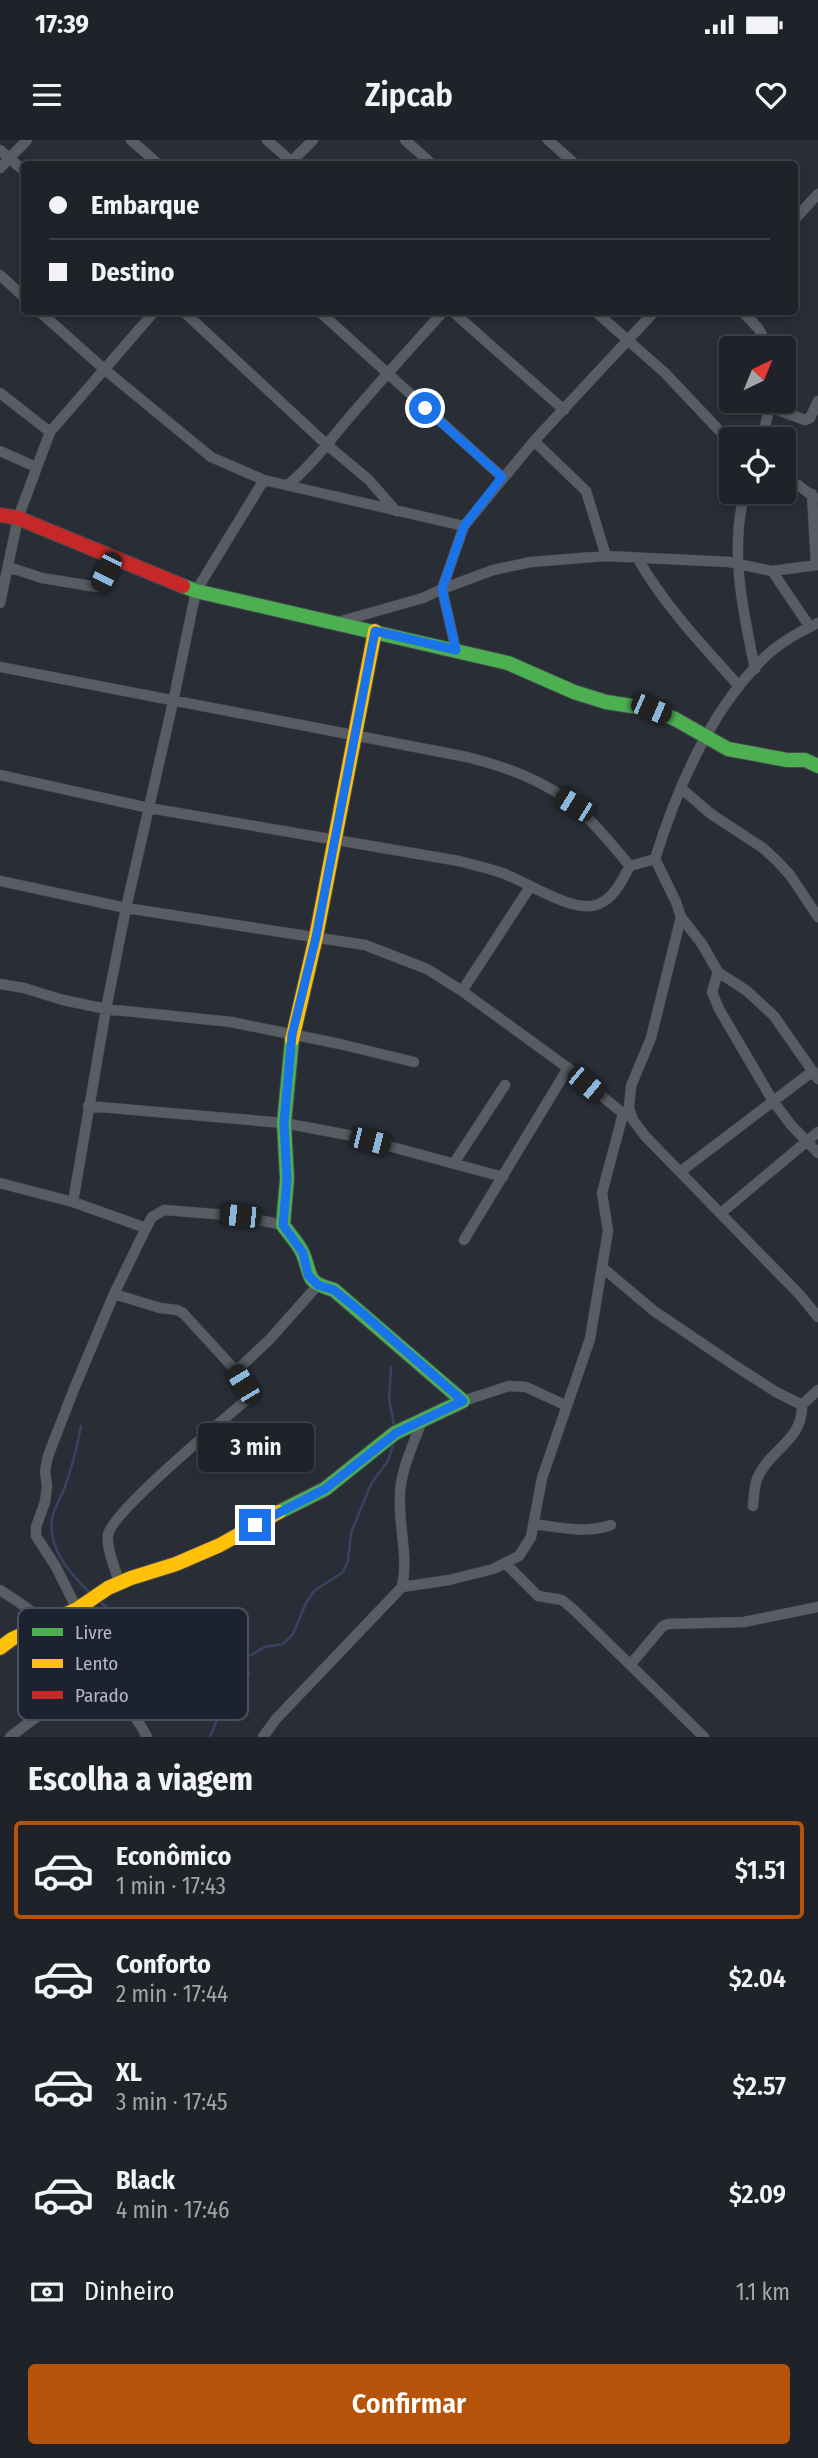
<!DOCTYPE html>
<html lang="pt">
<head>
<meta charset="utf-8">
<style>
  :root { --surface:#1f2228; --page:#2c2f34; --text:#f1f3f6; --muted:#a1a4a8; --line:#3c3f45; --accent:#b45309 }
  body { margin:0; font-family:"Fira Sans Condensed",sans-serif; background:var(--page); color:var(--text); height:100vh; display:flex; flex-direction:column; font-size:26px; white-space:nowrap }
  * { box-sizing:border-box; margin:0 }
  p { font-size:23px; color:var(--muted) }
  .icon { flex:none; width:38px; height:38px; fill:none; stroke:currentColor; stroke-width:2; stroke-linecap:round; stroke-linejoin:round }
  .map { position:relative; height:1597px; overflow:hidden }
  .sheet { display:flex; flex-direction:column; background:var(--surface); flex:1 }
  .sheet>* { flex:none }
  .guide { position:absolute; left:21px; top:21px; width:777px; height:154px; border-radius:7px; box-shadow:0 4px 10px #0003,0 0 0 2px var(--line); display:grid; align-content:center; height:154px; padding:0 28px; background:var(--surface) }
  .needle { width:46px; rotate:43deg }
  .tools { position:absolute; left:719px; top:196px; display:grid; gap:14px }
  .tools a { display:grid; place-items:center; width:77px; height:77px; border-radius:7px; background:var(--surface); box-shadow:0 4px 10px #0003,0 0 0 2px var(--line); font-size:35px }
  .end { position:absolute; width:32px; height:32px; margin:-16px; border:9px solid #1a73e8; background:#fff; box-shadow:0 0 0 4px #fff }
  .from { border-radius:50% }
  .bubble { position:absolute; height:49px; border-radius:7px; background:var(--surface); box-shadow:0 4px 10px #0003,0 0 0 2px var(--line); font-size:23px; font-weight:600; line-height:49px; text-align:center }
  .car { position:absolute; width:21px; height:42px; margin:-21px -10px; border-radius:9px; box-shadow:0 0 5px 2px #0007; background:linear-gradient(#222 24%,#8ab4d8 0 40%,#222 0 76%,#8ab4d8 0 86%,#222 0) }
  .guide b { display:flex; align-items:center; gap:24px; height:66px; font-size:26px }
  .guide b+b { border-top:2px solid var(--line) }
  .guide i { width:18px; height:18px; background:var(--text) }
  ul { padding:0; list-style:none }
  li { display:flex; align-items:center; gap:21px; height:98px; margin:0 14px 10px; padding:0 14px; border:4px solid transparent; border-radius:7px }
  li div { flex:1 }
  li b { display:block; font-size:26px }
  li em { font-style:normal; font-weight:600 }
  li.on { border-color:var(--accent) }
  li>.icon { width:63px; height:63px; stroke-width:1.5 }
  h2 { padding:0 28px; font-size:32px; line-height:84px }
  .pay { display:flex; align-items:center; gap:18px; height:77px; padding:0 28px; font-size:26px }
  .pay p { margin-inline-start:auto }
  .action { display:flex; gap:14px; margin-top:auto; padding:14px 28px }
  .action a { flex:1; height:80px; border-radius:7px; background:var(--accent); color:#fff; font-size:28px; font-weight:600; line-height:80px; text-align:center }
  .status { display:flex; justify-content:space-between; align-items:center; height:49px; padding:0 35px; background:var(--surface); direction:ltr }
  .status svg { height:19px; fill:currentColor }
  header { display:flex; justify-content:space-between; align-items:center; height:91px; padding:0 28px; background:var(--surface); font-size:32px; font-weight:600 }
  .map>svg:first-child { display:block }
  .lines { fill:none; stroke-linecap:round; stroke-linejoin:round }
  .stream { stroke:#38435f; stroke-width:2.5 }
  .street-casing { stroke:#45484f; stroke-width:11 }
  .fast-casing { stroke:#45484f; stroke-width:16 }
  .slow-casing { stroke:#45484f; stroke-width:16 }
  .jam-casing { stroke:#45484f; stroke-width:16 }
  .street { stroke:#585c63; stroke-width:10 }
  .fast { stroke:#4caf50; stroke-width:14 }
  .slow { stroke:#ffc107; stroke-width:14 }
  .jam { stroke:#c62828; stroke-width:14 }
  .route { stroke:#1a73e8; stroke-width:9 }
  .key { fill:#1d2230; stroke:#4a4f5d; stroke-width:2 }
  .key-label { font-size:19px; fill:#b3b7c6 }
</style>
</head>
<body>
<div class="status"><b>17:39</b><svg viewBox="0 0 49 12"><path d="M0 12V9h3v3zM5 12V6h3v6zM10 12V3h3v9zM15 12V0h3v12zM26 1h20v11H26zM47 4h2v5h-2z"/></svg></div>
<header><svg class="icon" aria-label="menu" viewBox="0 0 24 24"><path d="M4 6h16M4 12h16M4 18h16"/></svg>Zipcab<svg class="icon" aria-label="heart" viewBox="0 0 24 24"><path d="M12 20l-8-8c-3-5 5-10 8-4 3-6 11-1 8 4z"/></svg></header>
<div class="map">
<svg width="818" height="1597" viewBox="0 0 818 1597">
  <rect width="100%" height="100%" fill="#292d36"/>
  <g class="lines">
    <path class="stream" d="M 391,1227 L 389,1259 L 395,1289
      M 81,1286 C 77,1308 72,1328 64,1349 C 61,1357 56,1366 53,1374 C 45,1406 70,1434 91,1454
      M 99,1461 L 120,1478 L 156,1493 L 196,1528 L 212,1536 L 222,1547 L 226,1559 L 210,1597
      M 226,1559 L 248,1538 L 249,1533 L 245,1518 L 265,1507 L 283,1504 L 293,1494 L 306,1463 L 314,1451 L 343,1432 L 348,1421 L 351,1393 L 371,1344 L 388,1321 L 395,1299"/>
    <g class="street-casing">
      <path id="street" d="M 131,0 L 158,24
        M 267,0 L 294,24
        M 405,0 L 432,24
        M 548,0 L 575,24
        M 0,10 L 24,31
        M 289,24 L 313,0
        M 0,28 L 27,0
        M 794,80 L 818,54
        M 0,135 L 24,157
        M 40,172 L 104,229 L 211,317 L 264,340 L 464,386
        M 184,172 L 326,304 L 369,340 L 396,371
        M 320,172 L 502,337
        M 453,172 L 564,270
        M 596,172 L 665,233 L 732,304
        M 743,172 L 758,188 L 770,208
        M 0,253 L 50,292
        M 770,267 L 805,280 L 810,278 L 818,261
        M 762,299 L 771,261
        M 534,301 L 586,351 L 606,416
        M 0,311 L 36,327
        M 784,339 L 798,345 L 815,358
        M 289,344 C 314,323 332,297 354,272 C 383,238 413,205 443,172
        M 745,352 C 729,410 743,471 755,529
        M 812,354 L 816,425
        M 638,419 C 665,466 703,506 739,546
        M 8,427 L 42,438 L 97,447 L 100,445 L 113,418
        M 772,431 L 810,487
        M 0,463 L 18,378 L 50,292 L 154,172
        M 338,482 L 423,458 L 442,449 L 493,430 L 531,422 L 606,416 L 729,422 L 772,431 L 818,425
        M 818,483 C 799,492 779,503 764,518 C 710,571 677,648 655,719 L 676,762 L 681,777 L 651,898 L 631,946 L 629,968 L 633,980 L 645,996 L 800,1155 L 818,1177
        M 456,510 L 442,449 L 464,386 L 534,301 L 654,172
        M 0,527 L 467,617 C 506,627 544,640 575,666 C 596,684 613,706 630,726 L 655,719
        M 0,635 L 149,668 L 459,721 C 473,725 488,728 502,733 C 526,741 574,775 599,764 C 615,757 622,740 630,726
        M 682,649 L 711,674 L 763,708 L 777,721 L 790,735 L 818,777
        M 0,741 L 126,768 L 365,805 L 427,829 L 462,851 L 568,928 L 626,976
        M 681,777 L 702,804 L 718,832 L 712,852 L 719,869 L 773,961 L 791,985 L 818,1013
        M 718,832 L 747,851 L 774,876 L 818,939
        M 0,844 L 24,848 L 63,860 L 106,869 L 231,882 L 340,904 L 414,922
        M 462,851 L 530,747
        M 88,966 L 284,983 L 348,995 L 503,1037
        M 454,1023 L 505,945
        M 680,1032 L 813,931
        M 0,1043 L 73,1062 L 146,1088
        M 73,1062 L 106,869 L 126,768 L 173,562 L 196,451 L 264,340
        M 721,1073 L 818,992
        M 464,1100 L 568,928
        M 603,1128 L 654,1171 L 734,1225 L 776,1252 L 802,1265 L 818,1250
        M 114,1154 L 160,1168 L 177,1170 L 183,1173 L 236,1231 L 269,1200 L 318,1145
        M 463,1261 L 509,1246 L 526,1247 L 567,1266
        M 753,1366 C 754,1358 754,1347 757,1339 C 770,1308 803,1301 802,1265
        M 533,1384 C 558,1387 587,1394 611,1385
        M 506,1424 L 538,1456 L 562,1460 L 573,1469 L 704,1597
        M 119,1443 C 116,1429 106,1410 108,1395 C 111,1372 227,1277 251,1256 L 236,1231
        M 402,1447 C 409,1416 398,1386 400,1354 C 401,1328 414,1304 422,1280
        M 0,1450 C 43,1477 75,1505 108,1543 C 123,1560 137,1577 147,1597
        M 77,1469 L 56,1427 L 36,1396 L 36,1387 L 45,1362 L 47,1346 L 45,1331 L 48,1316 L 74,1249 L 114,1154 L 146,1088 L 152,1077 L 164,1070 L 240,1076 L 283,1085
        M 630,1525 L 663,1486 L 668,1484 L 744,1482 L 818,1467
        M 10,1597 L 97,1531
        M 263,1597 L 276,1579 L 402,1447 L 449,1440 L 493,1429 L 519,1416 L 531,1397 L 542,1338 L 590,1199 L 608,1091 L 602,1053 L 623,974"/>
    </g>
    <g class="fast-casing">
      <path id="fast" d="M 183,446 L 196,451 L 508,523 L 574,552 L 606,562 L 651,569 L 675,579 L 728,609 L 787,620 L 805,620 L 818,626
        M 279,1372 L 325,1349 L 395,1293 L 463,1261 L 334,1150 C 304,1141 313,1138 303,1114 C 299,1104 289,1094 283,1085 L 287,1039 L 284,983 L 292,900"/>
    </g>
    <g class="slow-casing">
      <path id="slow" d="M 292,900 L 316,797 L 375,491
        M 0,1508 L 12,1499 L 77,1469 L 108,1448 L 131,1438 L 176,1424 L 220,1405 L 279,1372"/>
    </g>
    <g class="jam-casing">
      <path id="jam" d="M 0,375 L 18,378 L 183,446"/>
    </g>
    <use href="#street" class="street"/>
    <use href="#fast" class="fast"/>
    <use href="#slow" class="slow"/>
    <use href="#jam" class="jam"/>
  </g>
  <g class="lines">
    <path class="route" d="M 255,1385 L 325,1349 L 396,1293 L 463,1261 L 361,1172 L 334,1150 L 318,1145 L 308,1135 L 303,1113 L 283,1085 L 287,1040 L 284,983 L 292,895 L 316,797 L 375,491 L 456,510 L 442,449 L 464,386 L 502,337 L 425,268"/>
  </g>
  <rect x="18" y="1468" width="230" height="112" rx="10" class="key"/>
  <rect x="32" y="1488" width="31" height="8" fill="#4caf50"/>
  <rect x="32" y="1519" width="31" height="9" fill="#ffc107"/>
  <rect x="32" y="1551" width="31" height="8" fill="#c62828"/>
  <g class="key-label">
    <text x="75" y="1499">Livre</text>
    <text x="75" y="1530">Lento</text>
    <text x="75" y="1562">Parado</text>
  </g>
</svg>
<div class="tools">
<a><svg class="needle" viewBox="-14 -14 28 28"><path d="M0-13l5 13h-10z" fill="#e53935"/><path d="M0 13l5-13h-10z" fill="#a1a4a8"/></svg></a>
<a><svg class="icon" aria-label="locate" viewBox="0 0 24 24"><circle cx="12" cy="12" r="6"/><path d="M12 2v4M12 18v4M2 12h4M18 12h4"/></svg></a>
</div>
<i class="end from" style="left:425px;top:268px"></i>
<i class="end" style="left:255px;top:1385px"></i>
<div class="bubble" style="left:198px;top:1283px;width:116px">3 min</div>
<i class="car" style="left:106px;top:432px;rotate:206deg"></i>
<i class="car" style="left:651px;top:569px;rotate:113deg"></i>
<i class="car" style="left:574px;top:665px;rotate:302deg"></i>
<i class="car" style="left:586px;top:944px;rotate:130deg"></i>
<i class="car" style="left:370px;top:1001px;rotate:104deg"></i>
<i class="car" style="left:240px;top:1076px;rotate:276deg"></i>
<i class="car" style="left:243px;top:1244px;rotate:329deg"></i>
<div class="guide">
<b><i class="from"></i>Embarque</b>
<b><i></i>Destino</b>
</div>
</div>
<section class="sheet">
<h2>Escolha a viagem</h2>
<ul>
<li class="on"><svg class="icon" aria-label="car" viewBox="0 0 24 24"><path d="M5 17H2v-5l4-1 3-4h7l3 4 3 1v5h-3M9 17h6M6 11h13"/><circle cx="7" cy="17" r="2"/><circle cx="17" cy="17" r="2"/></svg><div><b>Econômico</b><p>1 min · 17:43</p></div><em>$1.51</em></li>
<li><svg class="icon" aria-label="car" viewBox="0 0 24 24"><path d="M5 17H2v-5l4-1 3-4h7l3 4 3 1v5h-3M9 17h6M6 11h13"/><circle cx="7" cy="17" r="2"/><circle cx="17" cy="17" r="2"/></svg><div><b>Conforto</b><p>2 min · 17:44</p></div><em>$2.04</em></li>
<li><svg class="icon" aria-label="car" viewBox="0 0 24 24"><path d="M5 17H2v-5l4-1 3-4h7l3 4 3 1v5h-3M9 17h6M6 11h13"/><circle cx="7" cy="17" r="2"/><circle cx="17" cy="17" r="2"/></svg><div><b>XL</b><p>3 min · 17:45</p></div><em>$2.57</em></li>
<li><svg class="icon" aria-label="car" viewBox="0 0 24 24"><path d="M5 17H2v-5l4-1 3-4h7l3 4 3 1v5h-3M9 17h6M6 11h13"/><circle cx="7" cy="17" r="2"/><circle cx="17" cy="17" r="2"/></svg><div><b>Black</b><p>4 min · 17:46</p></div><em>$2.09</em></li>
</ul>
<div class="pay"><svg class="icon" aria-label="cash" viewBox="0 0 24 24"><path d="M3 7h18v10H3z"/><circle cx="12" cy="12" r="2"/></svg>Dinheiro<p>1.1 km</p></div>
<div class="action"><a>Confirmar</a></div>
</section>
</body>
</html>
